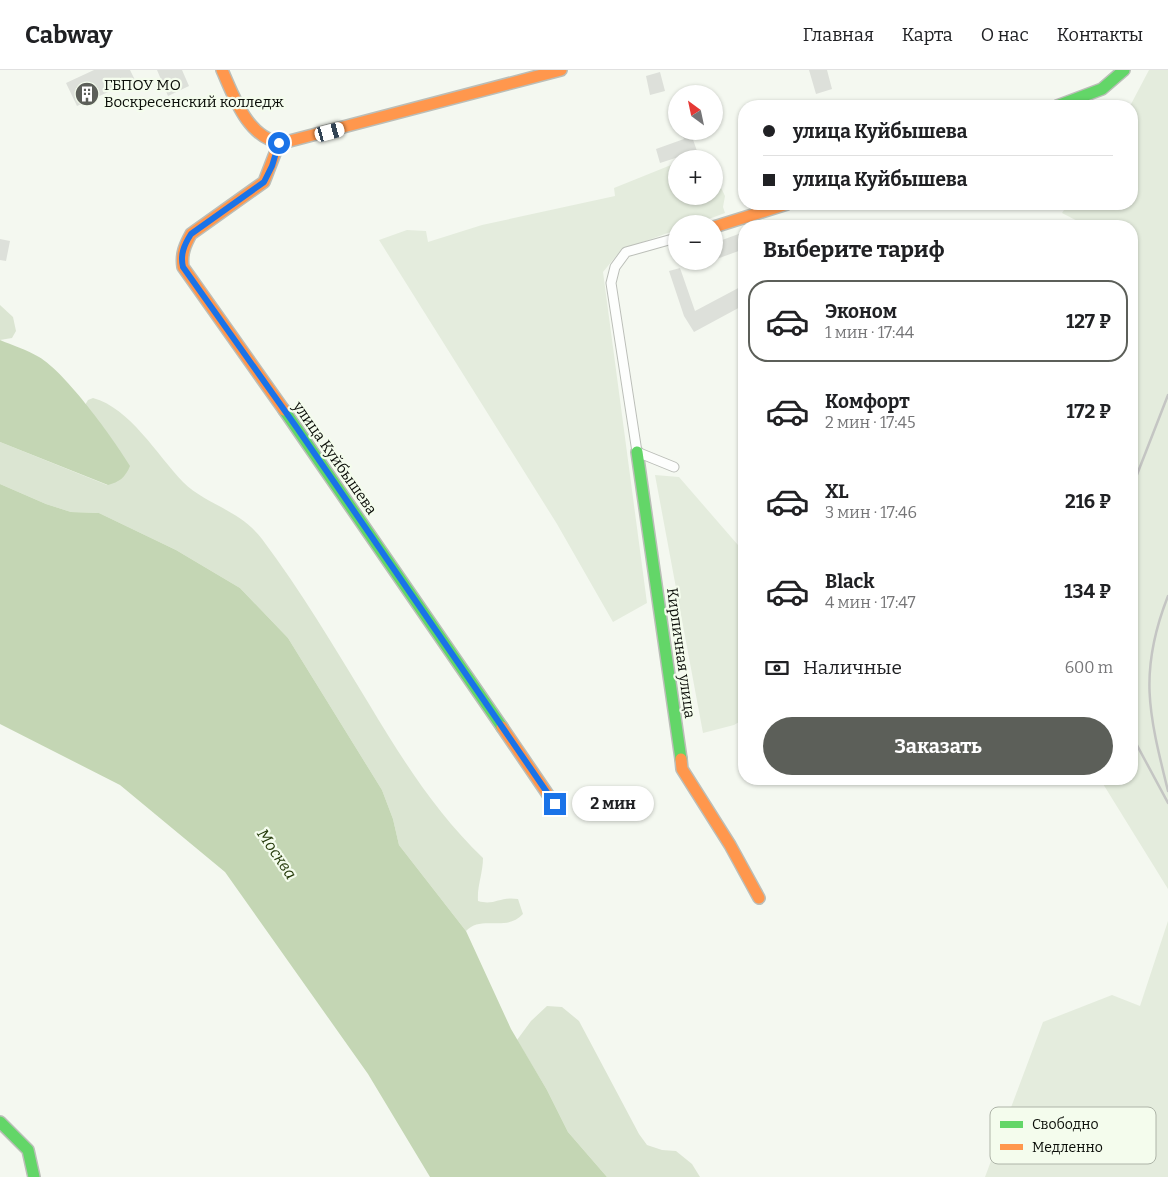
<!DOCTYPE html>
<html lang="ru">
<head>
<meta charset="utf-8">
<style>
  :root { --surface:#fff; --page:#f6f6f6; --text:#202124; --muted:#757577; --line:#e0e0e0; --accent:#5c5f59 }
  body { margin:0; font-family:Bitter,serif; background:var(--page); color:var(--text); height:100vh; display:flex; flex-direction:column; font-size:19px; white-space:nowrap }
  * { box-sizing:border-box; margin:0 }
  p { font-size:16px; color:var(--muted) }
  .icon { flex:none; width:28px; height:28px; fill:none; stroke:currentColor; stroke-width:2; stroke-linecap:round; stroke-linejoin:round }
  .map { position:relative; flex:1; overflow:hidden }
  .sheet { position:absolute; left:738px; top:150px; width:400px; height:565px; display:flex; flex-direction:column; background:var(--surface); border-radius:20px; box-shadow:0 1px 4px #0004 }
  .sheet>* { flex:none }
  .hud { position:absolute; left:738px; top:30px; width:400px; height:110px; border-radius:20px; box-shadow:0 1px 4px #0004; display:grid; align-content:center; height:110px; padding:0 25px; background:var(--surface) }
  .needle { width:32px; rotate:327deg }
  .buttons { position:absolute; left:668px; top:15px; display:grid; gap:10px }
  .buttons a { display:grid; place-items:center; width:55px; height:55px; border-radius:50%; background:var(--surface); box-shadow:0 1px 4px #0004; font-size:25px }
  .end { position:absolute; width:22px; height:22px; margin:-11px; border:6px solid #1a73e8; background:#fff; box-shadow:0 0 0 2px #fff }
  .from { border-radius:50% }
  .bubble { position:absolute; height:35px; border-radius:18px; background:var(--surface); box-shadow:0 1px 4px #0004; font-size:16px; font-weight:700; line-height:35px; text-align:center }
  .car { position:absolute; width:15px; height:30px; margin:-15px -8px; border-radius:6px; box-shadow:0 0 4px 1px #0007; background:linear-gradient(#fff 24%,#345 0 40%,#fff 0 76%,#345 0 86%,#fff 0) }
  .hud b { display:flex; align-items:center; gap:18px; height:48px; font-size:19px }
  .hud b+b { border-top:1px solid var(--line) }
  .hud i { width:12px; height:12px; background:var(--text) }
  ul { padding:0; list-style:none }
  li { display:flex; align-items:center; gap:15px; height:82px; margin:0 10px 8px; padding:0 15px; border:2px solid transparent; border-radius:20px }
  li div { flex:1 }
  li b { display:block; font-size:19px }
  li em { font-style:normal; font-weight:700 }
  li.on { border-color:var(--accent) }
  li>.icon { width:45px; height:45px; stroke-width:1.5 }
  h2 { padding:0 25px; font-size:22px; line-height:60px }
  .pay { display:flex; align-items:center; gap:12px; height:55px; padding:0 25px; font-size:19px }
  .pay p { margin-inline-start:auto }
  .button { display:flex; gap:10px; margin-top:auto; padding:10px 25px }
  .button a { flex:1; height:58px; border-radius:30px; background:var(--accent); color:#fff; font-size:20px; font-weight:700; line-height:58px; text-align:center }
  header { display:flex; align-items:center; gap:30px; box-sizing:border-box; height:70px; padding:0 25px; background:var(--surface); border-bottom:1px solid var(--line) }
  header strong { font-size:24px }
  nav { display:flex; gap:28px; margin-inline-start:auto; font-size:18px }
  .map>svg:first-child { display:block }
  .built { fill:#e4ecdd }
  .green { fill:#dbe5d2 }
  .water { fill:#c4d6b4 }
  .building { fill:#dde0da }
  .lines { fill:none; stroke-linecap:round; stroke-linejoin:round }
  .street-casing { stroke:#bbbeb8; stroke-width:11 }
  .fast-casing { stroke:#bbbeb8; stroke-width:14 }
  .slow-casing { stroke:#bbbeb8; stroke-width:14 }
  .street { stroke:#fdfefd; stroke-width:9 }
  .fast { stroke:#63d668; stroke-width:11 }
  .slow { stroke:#ff974d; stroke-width:11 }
  .rail { stroke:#c4c5c3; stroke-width:2.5 }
  .route { stroke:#1a73e8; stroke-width:6 }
  .labels { text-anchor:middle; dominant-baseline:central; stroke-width:4.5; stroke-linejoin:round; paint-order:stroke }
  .poi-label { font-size:15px; fill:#0a0d08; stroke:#f4fced; text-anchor:start }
  .street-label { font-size:15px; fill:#0a0d08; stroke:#f4fced }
  .water-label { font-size:16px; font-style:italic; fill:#253a0a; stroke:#f4fced }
  .key { fill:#f4fced; stroke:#aeb4a8; stroke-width:1 }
  .key-label { font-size:14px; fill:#0a0d08 }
</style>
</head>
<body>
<header>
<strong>Cabway</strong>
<nav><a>Главная</a><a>Карта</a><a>О нас</a><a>Контакты</a></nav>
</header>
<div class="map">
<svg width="1168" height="1107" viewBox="0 0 1168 1107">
  <rect width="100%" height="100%" fill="#f4f8f0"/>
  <path class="built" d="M 1149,0 L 1168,0 L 1168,819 L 1100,709 L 1131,709 L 1131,156 L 1087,156 L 1062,143 L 1068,134 L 1131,134 L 1130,36 Z
    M 676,93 L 676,126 L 714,126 L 714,103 L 725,126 L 723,137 L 725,143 L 695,154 L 676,154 L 676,160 L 621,180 L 603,202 L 647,533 L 613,552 L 557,454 L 379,170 L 407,160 L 426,161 L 428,172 L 482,155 L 615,126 L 614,118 Z
    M 655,405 L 679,407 L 744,482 L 744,649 L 734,655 L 703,663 Z
    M 1168,851 L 1168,1107 L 985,1107 L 1043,952 L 1112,925 L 1140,936 Z"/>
  <path class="green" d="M 0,235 L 13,247 L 16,261 L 12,268 L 0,270 Z
    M 93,328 C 130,338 157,385 183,412 C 206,435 239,439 262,469 C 301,521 335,578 369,634 C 402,689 436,743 483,788 C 483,803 477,816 478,831 C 495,836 499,826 518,829 L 523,844 C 505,863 482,844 466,861 L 399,775 L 393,749 L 382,720 L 288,568 L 240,518 L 176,480 L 99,443 L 71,442 L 46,434 L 0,414 L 0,372 L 107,415 L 129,396 L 85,335 L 88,330 Z
    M 547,936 L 562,937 L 579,951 L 639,1064 L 647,1075 L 662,1080 L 676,1081 L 692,1094 L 700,1107 L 607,1107 L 568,1062 L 547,1020 L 517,970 L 531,951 Z"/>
  <path class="water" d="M 0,270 C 12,275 27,280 39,287 C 65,302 114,369 130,396 C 125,408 119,412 108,415 L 0,372 Z
    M 0,414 L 46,434 L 71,442 L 99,443 L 176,480 L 240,518 L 288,568 L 382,720 L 393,749 L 399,775 L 466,861 L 511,959 L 547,1020 L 568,1062 L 607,1107 L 430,1107 L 368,1004 L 225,802 L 120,715 L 0,654 Z"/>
  <path class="building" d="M 94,0 L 130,0 L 135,10 L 77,36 L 66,13 Z
    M 157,0 L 182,0 L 189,16 L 168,26 Z
    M 809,0 L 827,0 L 832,19 L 816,24 Z
    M 660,2 L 665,21 L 650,25 L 646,6 Z
    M 681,61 L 690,61 L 697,81 L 660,93 L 656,79 L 684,69 Z
    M 744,162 L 744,179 L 714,190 L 714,173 Z
    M 0,169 L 10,171 L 6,191 L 0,190 Z
    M 680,198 L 695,241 L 744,215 L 744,235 L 694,262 L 684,246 L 669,201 Z"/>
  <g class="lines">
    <g class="street-casing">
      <path id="street" d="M 674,397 L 637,382 L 611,213 L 615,197 L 626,182 L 676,168"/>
    </g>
    <g class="fast-casing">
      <path id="fast" d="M 1057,36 L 1102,19 L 1124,0
        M 284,340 L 502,657
        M 637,382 L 681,689
        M 0,1052 L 28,1080 L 34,1107"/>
    </g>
    <g class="slow-casing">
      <path id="slow" d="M 222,0 C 234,27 248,69 282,73 L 561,0
        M 279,73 L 264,112 L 191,164 C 185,175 181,184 183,197 L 284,340
        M 714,157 L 787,134
        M 502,657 L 555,735
        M 681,689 L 682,699 L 730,775 L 759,828"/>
    </g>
    <use href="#street" class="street"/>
    <use href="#fast" class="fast"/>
    <use href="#slow" class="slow"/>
    <path class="rail" d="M 1131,420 L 1168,325
      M 1168,526 C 1138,602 1149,644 1168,721
      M 1131,664 L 1168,733"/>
  </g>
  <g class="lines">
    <path class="route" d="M 279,73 L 272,96 L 264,112 L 191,164 C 184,175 180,185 183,197 L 297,358 L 555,734"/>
  </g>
  <defs>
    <g id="building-disc" transform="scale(1.25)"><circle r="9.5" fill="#5c5f59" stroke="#f4fced"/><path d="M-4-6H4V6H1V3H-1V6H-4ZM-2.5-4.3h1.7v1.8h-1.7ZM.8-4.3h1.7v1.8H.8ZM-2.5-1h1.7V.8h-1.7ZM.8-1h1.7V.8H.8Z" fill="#fff"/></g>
  </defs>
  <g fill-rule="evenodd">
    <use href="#building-disc" x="87" y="24"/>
  </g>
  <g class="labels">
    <g class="poi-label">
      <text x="104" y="15">ГБПОУ МО<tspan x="104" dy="17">Воскресенский колледж</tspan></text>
    </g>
    <g class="street-label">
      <text transform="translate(335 388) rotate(55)">улица Куйбышева</text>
      <text transform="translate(681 583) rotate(82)">Кирпичная улица</text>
    </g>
    <g class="water-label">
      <text transform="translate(277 784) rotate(56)">Москва</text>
    </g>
  </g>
  <rect x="990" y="1037" width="166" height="57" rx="8" class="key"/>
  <rect x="1000" y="1051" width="23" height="7" fill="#63d668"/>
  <rect x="1000" y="1074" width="23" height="6" fill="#ff974d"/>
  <g class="key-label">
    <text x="1032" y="1059">Свободно</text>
    <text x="1032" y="1082">Медленно</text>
  </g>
</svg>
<div class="buttons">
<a><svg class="needle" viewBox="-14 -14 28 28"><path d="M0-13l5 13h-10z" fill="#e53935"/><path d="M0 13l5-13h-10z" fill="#757577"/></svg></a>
<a>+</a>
<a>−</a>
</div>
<i class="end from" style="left:279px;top:73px"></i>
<i class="end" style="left:555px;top:734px"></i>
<div class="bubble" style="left:572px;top:716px;width:82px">2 мин</div>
<i class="car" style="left:330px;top:62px;rotate:75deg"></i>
<div class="hud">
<b><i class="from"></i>улица Куйбышева</b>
<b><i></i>улица Куйбышева</b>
</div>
<section class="sheet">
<h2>Выберите тариф</h2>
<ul>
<li class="on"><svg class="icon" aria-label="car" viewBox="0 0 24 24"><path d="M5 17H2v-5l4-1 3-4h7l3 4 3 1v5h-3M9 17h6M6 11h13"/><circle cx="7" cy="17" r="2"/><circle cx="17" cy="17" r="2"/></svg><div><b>Эконом</b><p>1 мин · 17:44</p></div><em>127 ₽</em></li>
<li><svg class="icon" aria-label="car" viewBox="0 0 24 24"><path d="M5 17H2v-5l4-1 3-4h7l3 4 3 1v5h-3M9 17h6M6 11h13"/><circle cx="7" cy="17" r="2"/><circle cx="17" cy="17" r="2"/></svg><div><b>Комфорт</b><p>2 мин · 17:45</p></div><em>172 ₽</em></li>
<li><svg class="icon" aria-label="car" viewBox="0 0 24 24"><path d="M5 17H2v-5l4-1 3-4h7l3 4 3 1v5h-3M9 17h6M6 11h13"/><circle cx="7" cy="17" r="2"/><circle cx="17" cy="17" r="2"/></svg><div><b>XL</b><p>3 мин · 17:46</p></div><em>216 ₽</em></li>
<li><svg class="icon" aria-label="car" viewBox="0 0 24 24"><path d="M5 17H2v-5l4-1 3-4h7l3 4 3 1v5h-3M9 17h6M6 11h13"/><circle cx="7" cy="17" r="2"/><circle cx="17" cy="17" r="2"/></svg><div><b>Black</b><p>4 мин · 17:47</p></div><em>134 ₽</em></li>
</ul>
<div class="pay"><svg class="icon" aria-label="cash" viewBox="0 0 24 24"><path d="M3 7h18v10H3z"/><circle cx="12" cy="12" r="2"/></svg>Наличные<p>600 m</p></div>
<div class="button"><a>Заказать</a></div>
</section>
</div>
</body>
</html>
